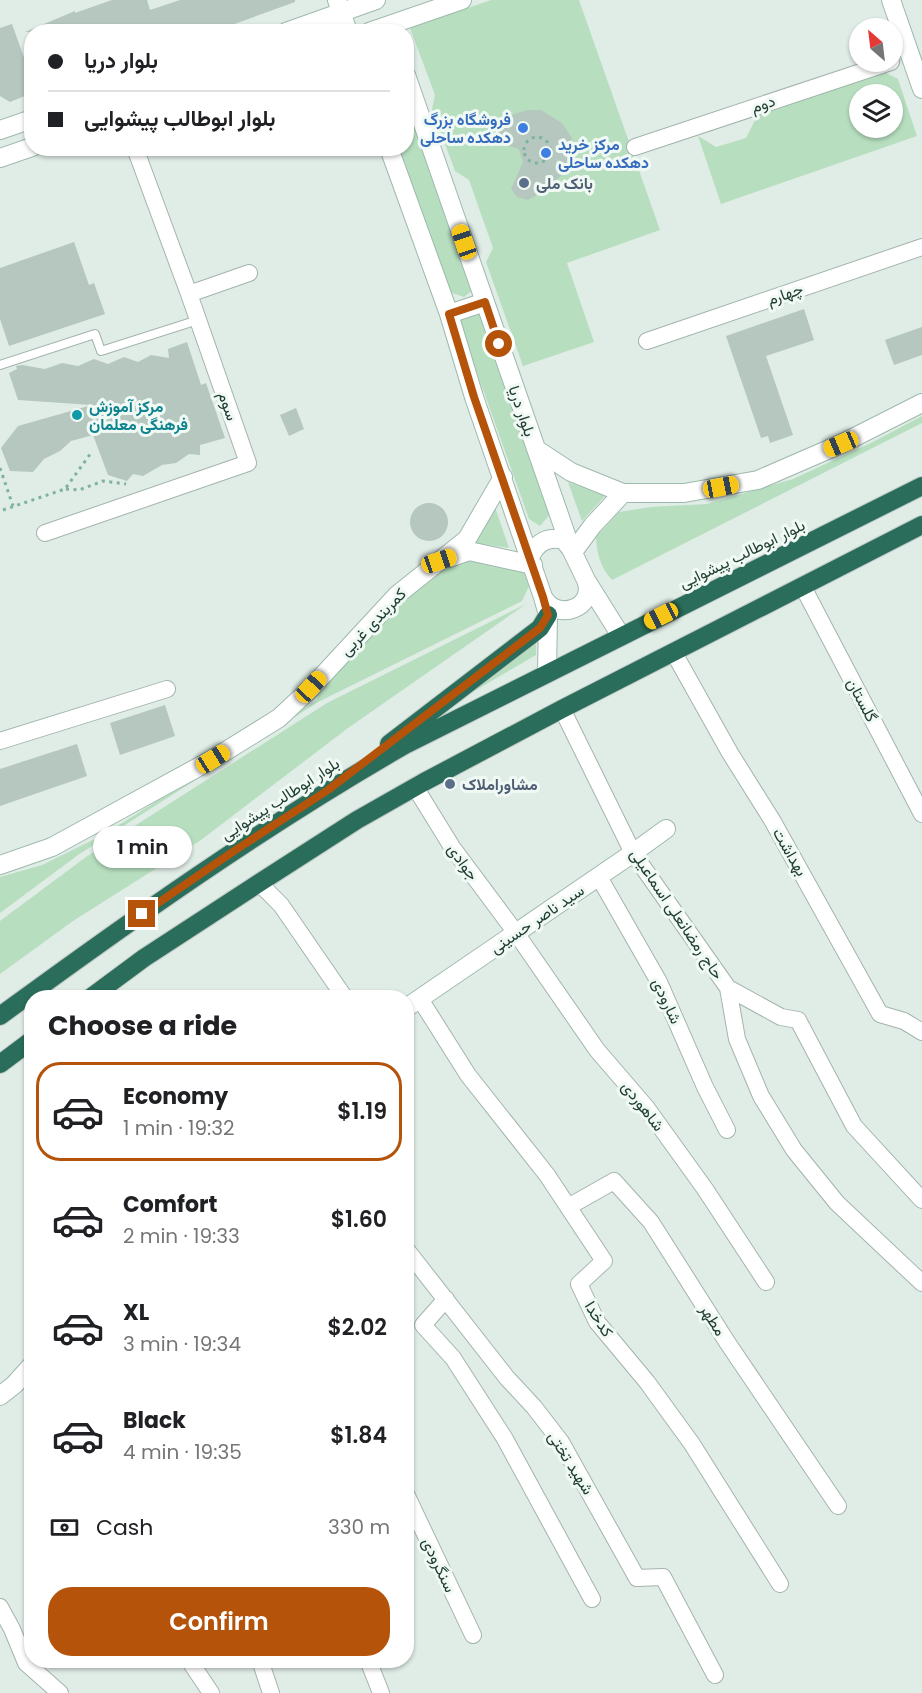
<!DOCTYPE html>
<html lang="en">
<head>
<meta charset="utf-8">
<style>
  :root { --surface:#fff; --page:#f6f6f6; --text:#202124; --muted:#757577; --line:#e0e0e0; --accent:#b45309 }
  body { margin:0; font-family:Poppins,Vazirmatn,sans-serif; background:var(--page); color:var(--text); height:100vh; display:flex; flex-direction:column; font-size:22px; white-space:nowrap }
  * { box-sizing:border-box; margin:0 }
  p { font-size:20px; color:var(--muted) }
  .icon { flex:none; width:33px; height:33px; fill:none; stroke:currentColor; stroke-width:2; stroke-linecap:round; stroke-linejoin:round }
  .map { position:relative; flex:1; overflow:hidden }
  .side { position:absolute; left:24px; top:990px; width:390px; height:678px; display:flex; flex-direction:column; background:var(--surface); border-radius:24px; box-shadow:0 2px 4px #0004 }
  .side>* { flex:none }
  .hud { position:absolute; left:24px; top:24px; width:390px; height:132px; border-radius:24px; box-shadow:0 2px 4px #0004; display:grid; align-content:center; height:132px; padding:0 24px; background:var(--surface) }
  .needle { width:39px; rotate:332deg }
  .fabs { position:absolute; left:849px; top:18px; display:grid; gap:12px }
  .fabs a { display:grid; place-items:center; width:54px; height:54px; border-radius:50%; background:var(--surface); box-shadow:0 2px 4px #0004; font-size:30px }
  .end { position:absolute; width:27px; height:27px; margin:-14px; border:8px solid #b45309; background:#fff; box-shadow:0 0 0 3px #fff }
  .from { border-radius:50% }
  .bubble { position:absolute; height:42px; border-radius:21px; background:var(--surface); box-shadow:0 2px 4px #0004; font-size:20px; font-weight:600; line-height:42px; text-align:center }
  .car { position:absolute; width:18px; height:36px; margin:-18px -9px; border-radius:8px; box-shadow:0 0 4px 2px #0007; background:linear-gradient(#f5c518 24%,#345 0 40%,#f5c518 0 76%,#345 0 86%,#f5c518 0) }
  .hud b { display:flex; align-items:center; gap:21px; height:57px; font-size:22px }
  .hud b+b { border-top:2px solid var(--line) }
  .hud i { width:15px; height:15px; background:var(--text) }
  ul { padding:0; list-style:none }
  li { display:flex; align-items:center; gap:18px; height:99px; margin:0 12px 9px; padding:0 12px; border:3px solid transparent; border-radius:24px }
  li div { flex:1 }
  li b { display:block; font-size:22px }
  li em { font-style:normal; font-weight:600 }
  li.on { border-color:var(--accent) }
  li>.icon { width:54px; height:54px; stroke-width:1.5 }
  h2 { padding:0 24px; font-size:27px; line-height:72px }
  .pay { display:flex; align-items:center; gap:15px; height:66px; padding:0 24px; font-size:22px }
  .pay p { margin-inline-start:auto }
  .primary-button { display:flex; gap:12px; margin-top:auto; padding:12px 24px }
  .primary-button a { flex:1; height:69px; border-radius:24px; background:var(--accent); color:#fff; font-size:24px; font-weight:600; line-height:69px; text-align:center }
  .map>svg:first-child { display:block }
  .green { fill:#b7dfbf; fill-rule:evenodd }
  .building { fill:#b5c7bf }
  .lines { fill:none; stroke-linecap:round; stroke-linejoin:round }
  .lane-casing { stroke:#a3b4ad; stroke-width:10 }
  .street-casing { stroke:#a3b4ad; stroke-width:18 }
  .secondary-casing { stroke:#9eb9ad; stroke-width:20 }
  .highway-casing { stroke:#c1c9c6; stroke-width:20 }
  .path { stroke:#7eb39e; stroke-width:3; stroke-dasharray:3 4.5; stroke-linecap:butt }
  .lane { stroke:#fff; stroke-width:8 }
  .street { stroke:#fff; stroke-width:16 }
  .secondary { stroke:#fff; stroke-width:18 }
  .highway { stroke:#296d5a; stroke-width:18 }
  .route { stroke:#b45309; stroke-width:8 }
  .shop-dot { fill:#3f7fe0; stroke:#f1f9f4; stroke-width:2 }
  .service-dot { fill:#5c6f8a; stroke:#f1f9f4; stroke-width:2 }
  .culture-dot { fill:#0f9aa8; stroke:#f1f9f4; stroke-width:2 }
  .labels { text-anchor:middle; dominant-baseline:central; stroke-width:6; stroke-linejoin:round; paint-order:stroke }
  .street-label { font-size:16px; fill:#203e34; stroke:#f1f9f4 }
  .shop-label { font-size:16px; font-weight:bold; fill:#366cbe; stroke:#f1f9f4; text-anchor:end }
  .service-label { font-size:16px; font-weight:bold; fill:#4e5e75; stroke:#f1f9f4; text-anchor:start }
  .culture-label { font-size:16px; font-weight:bold; fill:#0d838f; stroke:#f1f9f4; text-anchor:start }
</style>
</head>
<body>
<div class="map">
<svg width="922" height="1693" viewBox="0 0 922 1693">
  <rect width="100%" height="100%" fill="#e0ece6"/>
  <path class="green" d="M 491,0 L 579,0 L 660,230 L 567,263 L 594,342 L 523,366 L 486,262 L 493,248 L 469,180 L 455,171 L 432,109 L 435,95 L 410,28 Z
    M 884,72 L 898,79 L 917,136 L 721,204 L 698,136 L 716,147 L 746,138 L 758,114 ZM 860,94 L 892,94 L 892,128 L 860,128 Z
    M 407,105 L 474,289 L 464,297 L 449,292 L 398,149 L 406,148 Z
    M 479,312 L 551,513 L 540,526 L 529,519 L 458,319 Z
    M 922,416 L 922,423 L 612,580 C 600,567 597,554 596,537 L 619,512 L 651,507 L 707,504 L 793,479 L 871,443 Z
    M 568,482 L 605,496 L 582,521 Z
    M 495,507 L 509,548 L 474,543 Z
    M 470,558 L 523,570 L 529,586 L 522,601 L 318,702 L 78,855 L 0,913 L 0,877 L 42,865 L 103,835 L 317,700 L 321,683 L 399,602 L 441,570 Z
    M 526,604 L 348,728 L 201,840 L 73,921 L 0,974 L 0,921 L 86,857 L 327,703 Z
    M 536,644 L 536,655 L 428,718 L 428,711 Z"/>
  <path class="building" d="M 112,0 L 147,0 L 150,10 L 180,0 L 295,0 L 295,2 L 226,27 L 227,32 L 25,32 L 75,11 L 75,13 Z
    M 12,24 L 32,80 L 32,93 L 10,102 L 0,96 L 0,28 Z
    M 528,110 L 541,110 L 562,123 L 572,138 L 573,156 L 564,173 L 544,191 L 528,200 L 517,197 L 511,189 L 523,162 L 519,149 L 500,144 L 496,139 L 501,125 L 514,114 Z
    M 74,242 L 89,285 L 94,283 L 105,314 L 9,346 L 0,319 L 0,268 Z
    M 804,309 L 814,340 L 766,356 L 793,435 L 770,443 L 768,436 L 761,438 L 726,336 Z
    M 922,327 L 922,355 L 894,365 L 885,340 Z
    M 187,342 L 201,385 L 206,383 L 225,438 L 200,445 L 200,455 L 189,454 L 176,463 L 162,465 L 143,476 L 133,474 L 127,481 L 108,475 L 93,435 L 71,441 L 60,451 L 44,459 L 33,472 L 10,471 L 1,448 L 18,426 L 92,405 L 18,400 L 9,373 L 17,369 L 16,366 L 22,365 L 45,369 L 62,363 L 78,366 L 94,359 L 108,364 L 124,357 L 138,362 L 151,355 L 169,358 L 168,349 Z
    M 296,408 L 304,429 L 289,436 L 280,415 Z
    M410 522a19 19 0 1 1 38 0a19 19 0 1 1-38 0Z
    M 165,705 L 175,736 L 120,755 L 110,723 Z
    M 77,744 L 87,776 L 0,806 L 0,769 Z"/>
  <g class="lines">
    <g class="lane-casing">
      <path id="lane" d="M 0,365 L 95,334 L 101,351 L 198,320"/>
    </g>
    <g class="street-casing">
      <path id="street" d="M 635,147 L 891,62
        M 189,294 L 249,273
        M 647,341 L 922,247
        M 45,533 L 248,463 L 189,294 L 135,148
        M 803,587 L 922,814
        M 674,653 L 730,753 L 772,820 L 880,1014 L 904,1021 L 922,1032
        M 562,709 L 633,853 L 728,988 L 737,1039 L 761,1096 L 794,1150 L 837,1203 L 922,1283
        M 0,741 L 167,689
        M 415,787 L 452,847 L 516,933 L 597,1050 L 646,1107 L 705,1189 L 766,1282
        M 599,877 L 659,982 L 705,1087 L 727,1130
        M 259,883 L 281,905 L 345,998
        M 728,988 L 781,1017 L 798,1020 L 854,1126 L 922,1200
        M 420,999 L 468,1075 L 547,1175 L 604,1261 L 579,1284 L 597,1322 L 647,1382 L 692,1444 L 780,1584
        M 568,1207 L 614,1181 L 651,1222 L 727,1342 L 838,1506
        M 406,1249 L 507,1378 L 534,1407 L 561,1442 L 637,1578 L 663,1577 L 715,1675
        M 446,1299 L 423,1325 L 453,1358 L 505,1439 L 592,1599
        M 406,1494 L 473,1635
        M 0,1607 L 12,1629 L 26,1663 L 60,1693
        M 189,1660 L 211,1693
        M 260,1660 L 271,1693
        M 368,1660 L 381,1693"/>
    </g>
    <g class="secondary-casing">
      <path id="secondary" d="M 337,0 L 348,32
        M 891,0 L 922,89
        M 286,32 L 376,0
        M 369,32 L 462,0
        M 406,75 L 571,549 L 586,580 L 621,636
        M 0,130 L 32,119
        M 389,148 L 449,314 L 474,397 L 543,597 L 548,615 L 547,673
        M 0,158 L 32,147
        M 449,314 L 485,302
        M 536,449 L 571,472 L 623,493 L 684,493 L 758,480 L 841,444 L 922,403
        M 573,552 L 593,525 L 623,493
        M 449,558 L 469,551 L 533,565
        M 530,558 C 536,542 548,536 564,540 L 571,549
        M 543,597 C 557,623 597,607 586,580
        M 0,865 L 52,847 L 213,759 L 279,718 L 311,688 L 397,595 L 467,539 L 503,477
        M 406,1008 L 633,853 L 666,829
        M 0,1396 L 14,1385 L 32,1365"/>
    </g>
    <g class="highway-casing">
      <path id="highway" d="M 389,744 L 535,632 L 540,628 L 548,615
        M 90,998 L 144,958 L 259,883 L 357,820 L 424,782 L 562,709 L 922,525
        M 0,1016 C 131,920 264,826 405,745 L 922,486
        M 0,1064 L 32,1040"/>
    </g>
    <path class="path" d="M524 150a13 13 0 1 1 26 0a13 13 0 1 1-26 0Z
      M 0,468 L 13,506
      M 66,489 L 79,490 L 103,481 L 126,484
      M 3,510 L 65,489 L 91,453"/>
    <use href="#lane" class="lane"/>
    <use href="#street" class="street"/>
    <use href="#secondary" class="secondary"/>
    <use href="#highway" class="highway"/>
  </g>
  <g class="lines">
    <path class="route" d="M 142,914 L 237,849 L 328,790 L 540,628 L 548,615 L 543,597 L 474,397 L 449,314 L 485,302 L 499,344"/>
  </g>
  <g class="shop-dot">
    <circle cx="523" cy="128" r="6"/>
    <circle cx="546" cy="153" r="6"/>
  </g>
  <g class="service-dot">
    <circle cx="524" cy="183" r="6"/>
    <circle cx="450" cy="784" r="6"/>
  </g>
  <circle class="culture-dot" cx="77" cy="415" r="6"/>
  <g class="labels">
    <g class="street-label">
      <text transform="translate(763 104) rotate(-18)">دوم</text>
      <text transform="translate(785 294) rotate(-19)">چهارم</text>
      <text transform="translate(228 406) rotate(71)">سوم</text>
      <text transform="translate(522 411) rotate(71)">بلوار دریا</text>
      <text transform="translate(742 554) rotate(-26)">بلوار ابوطالب پیشوایی</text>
      <text transform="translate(373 622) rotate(-46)">کمربندی غربی</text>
      <text transform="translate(862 700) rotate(62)">گلستان</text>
      <text transform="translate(280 799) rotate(-33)">بلوار ابوطالب پیشوایی</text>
      <text transform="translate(790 852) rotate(60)">بهداشت</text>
      <text transform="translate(463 862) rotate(54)">جوادی</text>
      <text transform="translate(677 914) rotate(56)">حاج رمضانعلی اسماعیلی</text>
      <text transform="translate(537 919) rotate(-34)">سید ناصر حسینی</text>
      <text transform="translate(667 1001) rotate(65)">شارودی</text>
      <text transform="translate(643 1106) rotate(52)">شاهوردی</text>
      <text transform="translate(599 1319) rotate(58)">کدخدا</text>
      <text transform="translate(713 1320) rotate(58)">مطهر</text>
      <text transform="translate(571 1463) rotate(58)">شهید تختی</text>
      <text transform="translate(439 1565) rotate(65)">سنگرودی</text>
    </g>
    <g class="shop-label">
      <text x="511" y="119">فروشگاه بزرگ<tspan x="511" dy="18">دهکده ساحلی</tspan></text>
      <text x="558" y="144" text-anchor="start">مرکز خرید<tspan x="558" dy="18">دهکده ساحلی</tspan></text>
    </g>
    <g class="service-label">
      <text x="536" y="183">بانک ملی</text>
      <text x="462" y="784">مشاوراملاک</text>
    </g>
    <g class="culture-label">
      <text x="89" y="406">مرکز آموزش<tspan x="89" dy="18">فرهنگی معلمان</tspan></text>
    </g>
  </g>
</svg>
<div class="fabs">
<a><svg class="needle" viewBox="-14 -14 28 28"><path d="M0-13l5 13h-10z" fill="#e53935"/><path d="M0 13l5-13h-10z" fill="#757577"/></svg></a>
<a><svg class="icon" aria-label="layers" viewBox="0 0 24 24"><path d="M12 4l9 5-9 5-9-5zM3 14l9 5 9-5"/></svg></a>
</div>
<i class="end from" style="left:499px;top:344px"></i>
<i class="end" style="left:142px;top:914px"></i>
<div class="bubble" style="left:93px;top:826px;width:99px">1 min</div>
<i class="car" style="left:464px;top:242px;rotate:341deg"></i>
<i class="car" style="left:841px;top:444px;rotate:247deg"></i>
<i class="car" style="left:721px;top:487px;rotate:79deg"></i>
<i class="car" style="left:439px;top:561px;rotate:71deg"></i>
<i class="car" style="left:661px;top:616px;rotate:243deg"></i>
<i class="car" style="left:311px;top:687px;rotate:43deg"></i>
<i class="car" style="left:213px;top:759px;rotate:58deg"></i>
<div class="hud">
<b><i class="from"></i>بلوار دریا</b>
<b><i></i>بلوار ابوطالب پیشوایی</b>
</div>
<section class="side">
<h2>Choose a ride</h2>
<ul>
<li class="on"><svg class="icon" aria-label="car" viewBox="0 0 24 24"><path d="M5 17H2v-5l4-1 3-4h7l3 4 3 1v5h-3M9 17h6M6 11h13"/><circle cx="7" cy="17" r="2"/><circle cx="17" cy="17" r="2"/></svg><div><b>Economy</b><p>1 min · 19:32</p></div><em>$1.19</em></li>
<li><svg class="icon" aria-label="car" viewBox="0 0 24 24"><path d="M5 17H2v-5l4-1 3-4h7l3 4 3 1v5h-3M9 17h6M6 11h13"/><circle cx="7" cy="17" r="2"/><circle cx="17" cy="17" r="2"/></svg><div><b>Comfort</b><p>2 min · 19:33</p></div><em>$1.60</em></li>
<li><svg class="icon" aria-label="car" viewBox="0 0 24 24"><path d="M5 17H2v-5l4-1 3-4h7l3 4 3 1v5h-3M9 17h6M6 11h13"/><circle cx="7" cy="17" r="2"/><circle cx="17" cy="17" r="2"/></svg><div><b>XL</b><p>3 min · 19:34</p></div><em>$2.02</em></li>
<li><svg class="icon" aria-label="car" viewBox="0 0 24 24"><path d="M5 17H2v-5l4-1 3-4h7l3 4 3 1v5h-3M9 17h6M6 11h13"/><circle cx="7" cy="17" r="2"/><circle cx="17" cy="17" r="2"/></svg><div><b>Black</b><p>4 min · 19:35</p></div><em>$1.84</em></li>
</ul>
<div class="pay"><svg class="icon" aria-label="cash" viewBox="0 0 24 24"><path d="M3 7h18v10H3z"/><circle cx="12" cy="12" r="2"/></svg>Cash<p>330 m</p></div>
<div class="primary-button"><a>Confirm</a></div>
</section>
</div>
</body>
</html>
